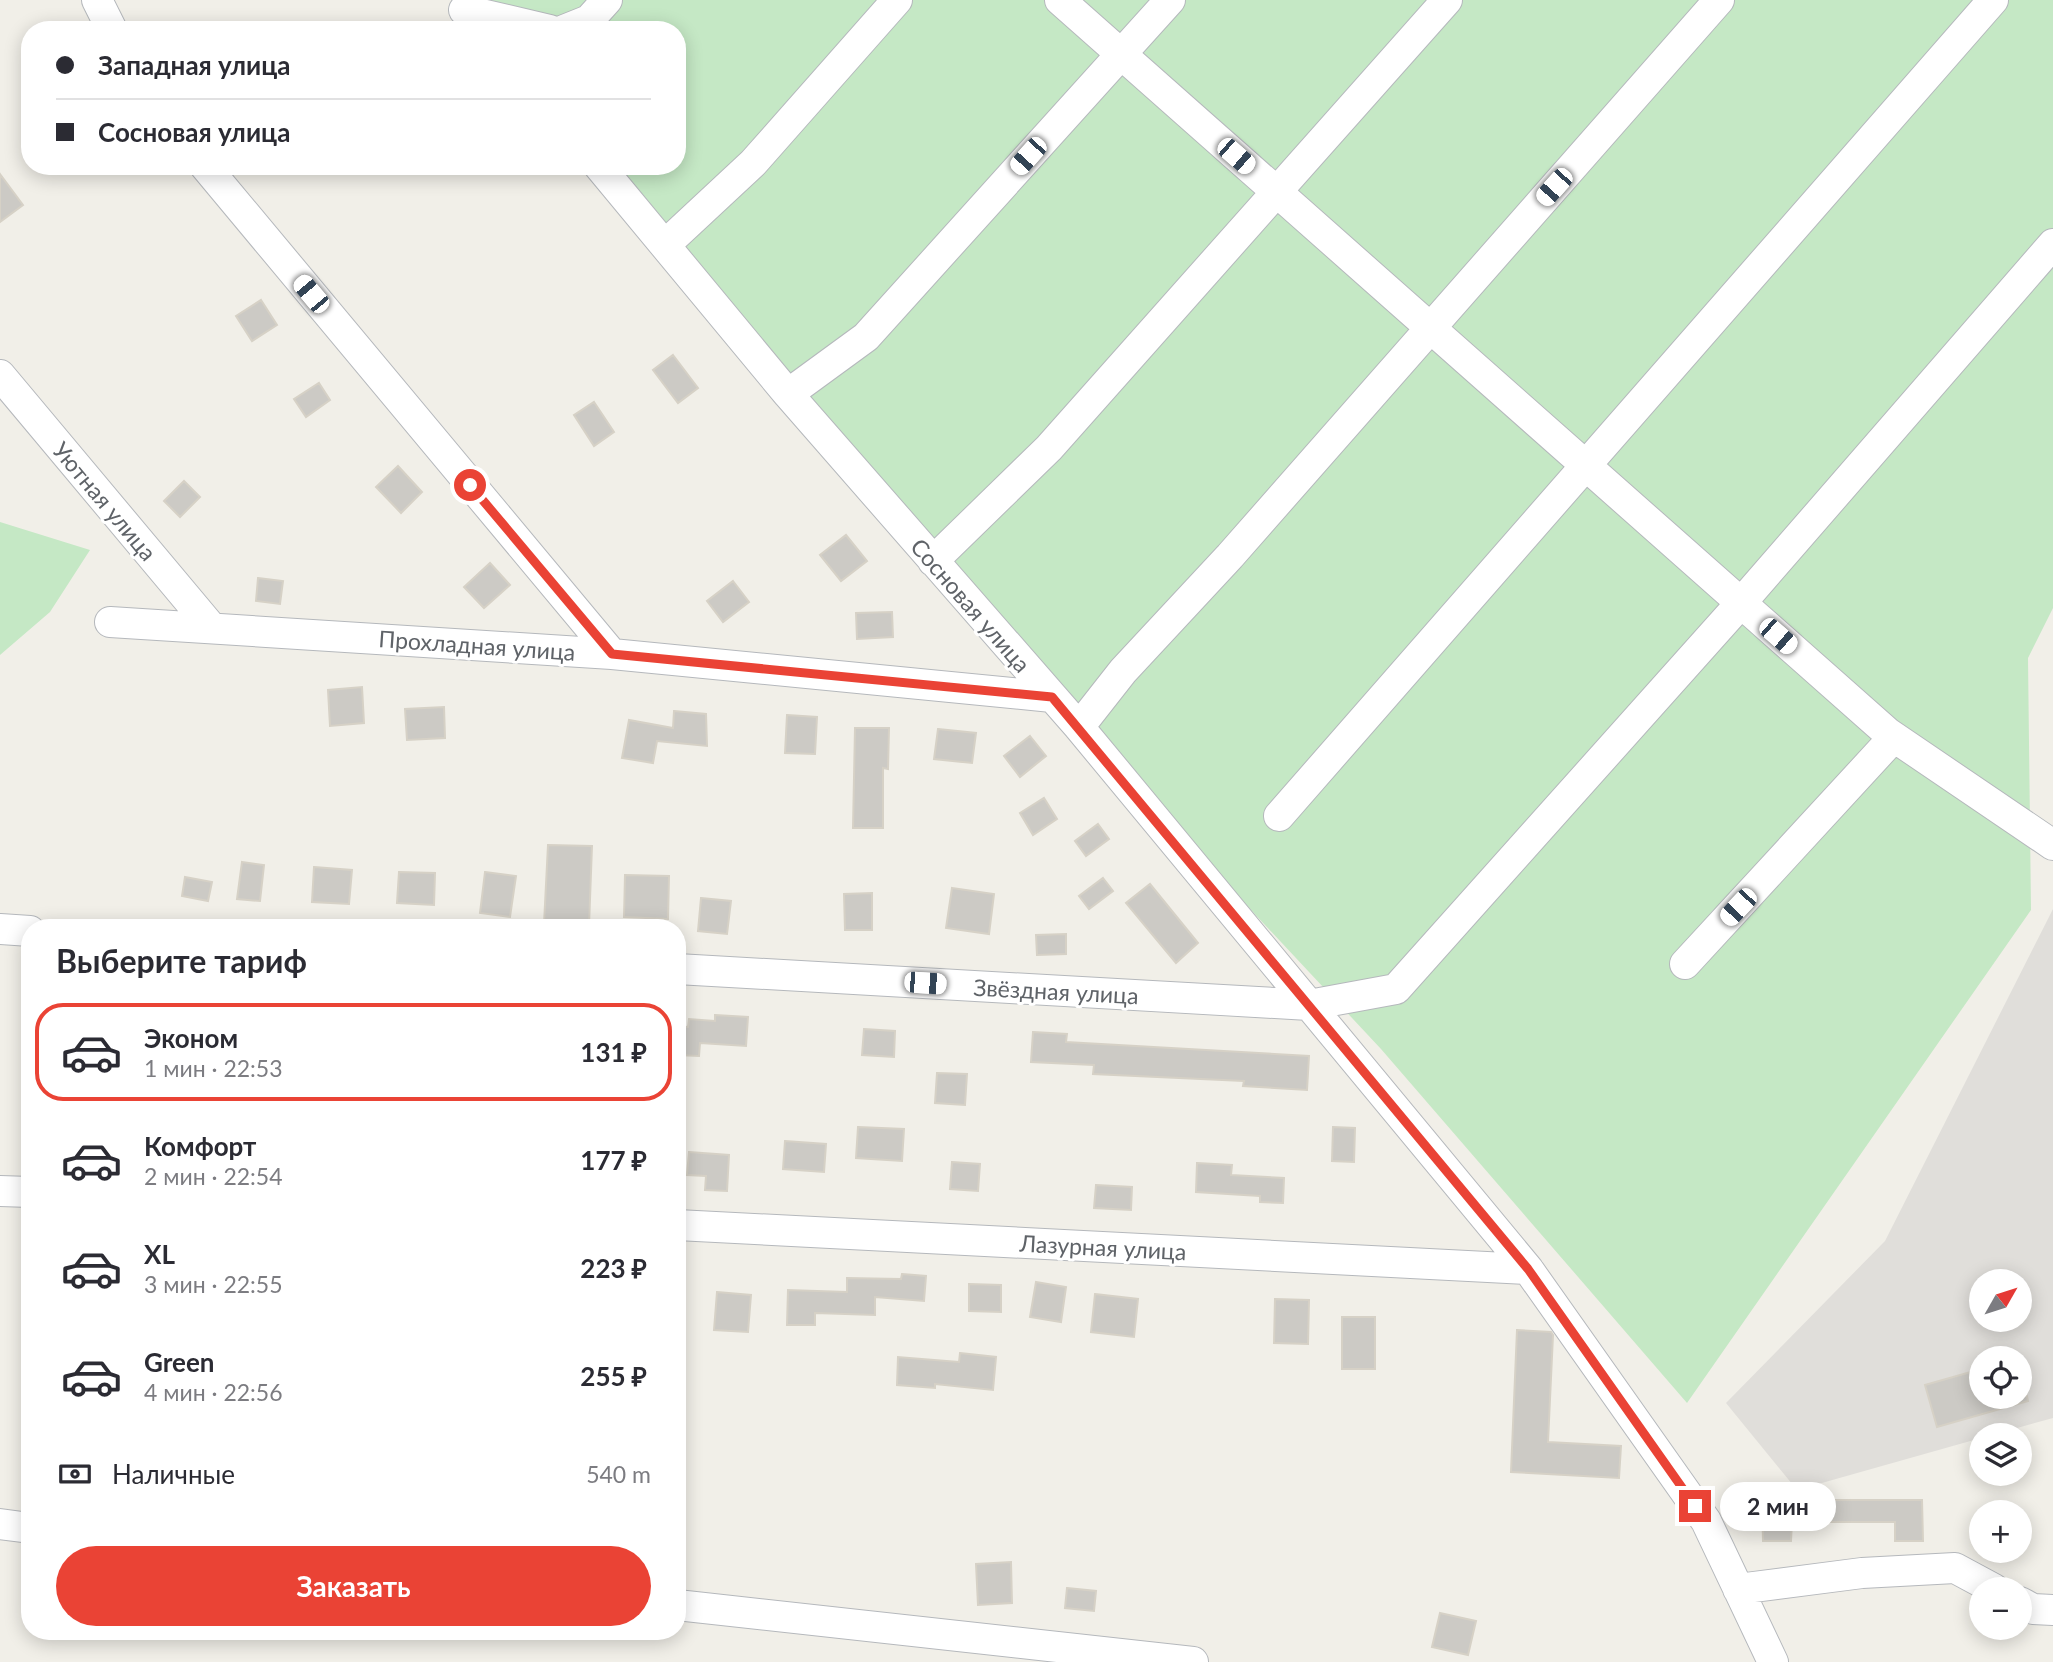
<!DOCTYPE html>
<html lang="ru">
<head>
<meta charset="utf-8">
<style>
  :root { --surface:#fff; --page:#f2f2f3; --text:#2b2b33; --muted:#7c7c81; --line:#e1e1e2; --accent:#ea4335 }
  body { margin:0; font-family:Lato,sans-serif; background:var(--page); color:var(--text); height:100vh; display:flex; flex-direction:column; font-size:26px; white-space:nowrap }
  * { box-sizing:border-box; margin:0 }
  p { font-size:23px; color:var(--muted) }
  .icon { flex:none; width:38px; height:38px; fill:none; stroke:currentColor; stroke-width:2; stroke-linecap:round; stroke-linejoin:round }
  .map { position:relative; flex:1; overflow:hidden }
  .details { position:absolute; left:21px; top:919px; width:665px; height:721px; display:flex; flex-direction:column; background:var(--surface); border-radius:28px; box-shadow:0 4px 18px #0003 }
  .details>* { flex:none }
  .top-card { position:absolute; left:21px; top:21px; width:665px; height:154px; border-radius:28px; box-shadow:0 4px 18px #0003; display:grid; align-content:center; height:154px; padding:0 35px; background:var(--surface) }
  .needle { width:46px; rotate:51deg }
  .fabs { position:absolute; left:1969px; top:1269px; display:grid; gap:14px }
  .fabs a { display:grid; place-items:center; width:63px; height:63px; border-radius:50%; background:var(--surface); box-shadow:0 4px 18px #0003; font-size:35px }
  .end { position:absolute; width:32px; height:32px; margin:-16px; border:9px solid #ea4335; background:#fff; box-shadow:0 0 0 4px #fff }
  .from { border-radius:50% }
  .bubble { position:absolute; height:49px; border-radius:24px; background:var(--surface); box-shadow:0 4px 18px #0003; font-size:23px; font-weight:700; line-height:49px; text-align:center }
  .car { position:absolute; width:21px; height:42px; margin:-21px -10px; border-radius:9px; box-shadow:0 0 5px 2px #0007; background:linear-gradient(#fff 24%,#345 0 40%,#fff 0 76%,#345 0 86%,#fff 0) }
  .top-card b { display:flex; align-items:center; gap:24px; height:66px; font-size:26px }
  .top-card b+b { border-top:2px solid var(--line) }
  .top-card i { width:18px; height:18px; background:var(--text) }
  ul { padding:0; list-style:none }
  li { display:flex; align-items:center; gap:21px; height:98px; margin:0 14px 10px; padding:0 21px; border:4px solid transparent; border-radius:28px }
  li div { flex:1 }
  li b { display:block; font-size:26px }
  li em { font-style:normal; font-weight:700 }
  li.active { border-color:var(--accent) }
  li>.icon { width:63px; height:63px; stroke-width:1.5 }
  h2 { padding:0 35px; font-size:32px; line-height:84px }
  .pay { display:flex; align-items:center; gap:18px; height:77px; padding:0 35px; font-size:26px }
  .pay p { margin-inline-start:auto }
  .button { display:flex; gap:14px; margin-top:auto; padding:14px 35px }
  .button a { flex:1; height:80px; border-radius:42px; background:var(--accent); color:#fff; font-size:28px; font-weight:700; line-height:80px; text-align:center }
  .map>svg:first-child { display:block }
  .industrial { fill:#e0deda; fill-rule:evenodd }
  .green { fill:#c5e8c5 }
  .building { fill:#cccac5; stroke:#d6d1c6; stroke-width:2 }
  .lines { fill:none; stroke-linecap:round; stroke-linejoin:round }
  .minor-casing { stroke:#b5b8bc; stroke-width:32 }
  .minor { stroke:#fff; stroke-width:30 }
  .route { stroke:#ea4335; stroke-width:9 }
  .labels { text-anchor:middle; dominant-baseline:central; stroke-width:6; stroke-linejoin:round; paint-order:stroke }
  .street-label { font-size:23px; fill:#5f6368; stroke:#fff }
</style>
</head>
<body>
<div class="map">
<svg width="2053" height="1662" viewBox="0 0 2053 1662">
  <rect width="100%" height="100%" fill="#f1efe8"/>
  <path class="industrial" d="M 2053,909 L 2053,1418 L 1992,1435 L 1981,1435 L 1981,1438 L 1797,1490 L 1726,1403 L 1885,1241 ZM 1981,1281 L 2020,1281 L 2020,1320 L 1981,1320 ZM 1981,1358 L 2020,1358 L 2020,1396 L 1981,1396 Z"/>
  <path class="green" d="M 471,0 L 2053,0 L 2053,608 L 2028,658 L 2031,910 L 1687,1403 L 1381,1049 L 1052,697 L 609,166 L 677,166 L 677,30 L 496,30 Z
    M 0,522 L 90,550 L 50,612 L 0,655 Z"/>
  <path class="building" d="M 0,174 L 23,205 L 0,222 Z
    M 261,300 L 277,325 L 252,341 L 236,316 Z
    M 673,355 L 698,388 L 678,403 L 653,370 Z
    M 319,383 L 330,400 L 306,417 L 294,399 Z
    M 594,402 L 614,432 L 594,446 L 574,415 Z
    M 398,466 L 422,492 L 401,513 L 376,487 Z
    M 184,481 L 200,497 L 180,517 L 164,501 Z
    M 846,535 L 867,561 L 841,581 L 820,555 Z
    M 490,563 L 510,585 L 484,608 L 464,587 Z
    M 258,578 L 283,581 L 280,604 L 256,601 Z
    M 733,581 L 749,602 L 723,622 L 707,601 Z
    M 892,612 L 893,637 L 857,639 L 856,613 Z
    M 362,687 L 364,723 L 330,726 L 328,690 Z
    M 444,707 L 445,738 L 407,740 L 405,709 Z
    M 674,711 L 706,714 L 707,746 L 657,741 L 653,763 L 622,758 L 629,720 L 673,728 Z
    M 787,715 L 817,717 L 815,754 L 785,753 Z
    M 855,728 L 889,728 L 888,769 L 883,768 L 883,828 L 853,828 Z
    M 938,729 L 976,733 L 972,763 L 934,759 Z
    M 1030,736 L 1046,756 L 1020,777 L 1004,756 Z
    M 1044,798 L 1057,819 L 1033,835 L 1020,813 Z
    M 1098,824 L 1109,839 L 1086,856 L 1075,841 Z
    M 548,845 L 592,846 L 589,926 L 544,924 Z
    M 242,862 L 264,865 L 260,901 L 237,899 Z
    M 314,867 L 352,870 L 349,904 L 312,902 Z
    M 399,872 L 435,873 L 434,905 L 397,903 Z
    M 485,872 L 516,876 L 510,917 L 480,913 Z
    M 625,875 L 669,876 L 668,919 L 624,917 Z
    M 185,877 L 212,882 L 208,901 L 182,896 Z
    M 1103,878 L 1113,891 L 1089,909 L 1079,896 Z
    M 1150,884 L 1198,943 L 1176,963 L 1126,903 Z
    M 952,888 L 994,894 L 989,934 L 946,928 Z
    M 872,893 L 872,930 L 845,930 L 844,894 Z
    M 701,898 L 731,901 L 727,934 L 698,931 Z
    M 1066,934 L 1066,954 L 1037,955 L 1036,935 Z
    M 715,1015 L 748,1017 L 746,1046 L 700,1043 L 699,1056 L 677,1055 L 677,1026 L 688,1027 L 689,1019 L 715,1021 Z
    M 864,1029 L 895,1031 L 894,1057 L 862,1055 Z
    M 1033,1032 L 1067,1034 L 1066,1042 L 1309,1056 L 1307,1090 L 1243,1086 L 1244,1081 L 1093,1074 L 1094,1065 L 1031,1062 Z
    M 937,1073 L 967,1074 L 965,1105 L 935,1103 Z
    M 858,1127 L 904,1129 L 902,1161 L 856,1158 Z
    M 1333,1127 L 1355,1128 L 1354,1162 L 1332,1161 Z
    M 785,1141 L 826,1144 L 824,1172 L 783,1169 Z
    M 689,1152 L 729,1155 L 727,1191 L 705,1190 L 706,1176 L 687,1175 Z
    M 952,1162 L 980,1164 L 978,1191 L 950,1189 Z
    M 1197,1163 L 1232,1165 L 1231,1175 L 1284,1178 L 1283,1203 L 1260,1202 L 1260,1196 L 1196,1192 Z
    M 1096,1185 L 1132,1187 L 1131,1210 L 1094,1208 Z
    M 902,1274 L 926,1276 L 924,1301 L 875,1297 L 875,1315 L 815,1313 L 815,1325 L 787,1325 L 788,1290 L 847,1292 L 847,1278 L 901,1279 Z
    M 1036,1282 L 1066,1287 L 1061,1322 L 1030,1317 Z
    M 969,1284 L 1001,1285 L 1001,1312 L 969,1311 Z
    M 717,1292 L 751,1295 L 748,1332 L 714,1330 Z
    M 1095,1294 L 1138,1299 L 1134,1337 L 1091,1332 Z
    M 1275,1299 L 1309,1300 L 1308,1344 L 1274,1343 Z
    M 1342,1317 L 1375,1317 L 1375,1369 L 1342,1369 Z
    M 1517,1330 L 1551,1332 L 1553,1335 L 1548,1442 L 1621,1446 L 1619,1478 L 1511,1472 Z
    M 960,1353 L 996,1357 L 993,1390 L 935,1384 L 935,1388 L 897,1385 L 898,1357 L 959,1362 Z
    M 1981,1369 L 1981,1396 L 2027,1396 L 2028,1401 L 1937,1427 L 1925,1385 Z
    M 1762,1500 L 1922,1500 L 1923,1541 L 1895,1541 L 1895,1522 L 1792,1522 L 1791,1541 L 1763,1541 Z
    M 1011,1562 L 1012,1603 L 978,1605 L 976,1564 Z
    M 1067,1588 L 1096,1591 L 1094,1611 L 1065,1608 Z
    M 1440,1613 L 1476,1621 L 1468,1655 L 1432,1647 Z"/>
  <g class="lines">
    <g class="minor-casing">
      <path id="minor" d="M 97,0 L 112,30
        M 1060,0 L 1888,733 L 2053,845
        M 464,10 L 550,30
        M 564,30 L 589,20 L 607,0
        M 205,166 L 612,654
        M 599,166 L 788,394 L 1079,727 L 1528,1269 L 1706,1521 L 1773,1662
        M 666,244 L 753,163 L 897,0
        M 0,375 L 211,627
        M 788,394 L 866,337 L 1170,0
        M 933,561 L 1049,448 L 1447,0
        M 110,622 L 612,654 L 1052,697
        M 1079,727 L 1123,671 L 1230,556 L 1719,0
        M 1279,816 L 1993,0
        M 0,929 L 30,931
        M 1685,964 L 1894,737
        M 677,969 L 1309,1005 L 1396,989 L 1741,603 L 2053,244
        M 0,1191 L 30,1192
        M 677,1225 L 1528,1269
        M 0,1524 L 30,1528
        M 1738,1589 L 1862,1573 L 1955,1568 L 1994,1589
        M 2020,1602 L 2033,1609 L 2053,1610
        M 677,1605 L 1193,1662"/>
    </g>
    <use href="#minor" class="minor"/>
  </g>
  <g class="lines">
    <path class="route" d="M 470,485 L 612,654 L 1052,697 L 1528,1269 L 1695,1506"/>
  </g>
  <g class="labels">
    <g class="street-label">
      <text transform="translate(105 501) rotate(50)">Уютная улица</text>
      <text transform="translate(971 605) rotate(49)">Сосновая улица</text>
      <text transform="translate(477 645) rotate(4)">Прохладная улица</text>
      <text transform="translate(1056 991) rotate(3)">Звёздная улица</text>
      <text transform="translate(1103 1247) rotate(3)">Лазурная улица</text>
    </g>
  </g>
</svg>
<div class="fabs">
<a><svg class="needle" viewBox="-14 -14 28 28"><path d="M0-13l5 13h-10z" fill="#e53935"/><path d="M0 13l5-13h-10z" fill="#7c7c81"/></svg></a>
<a><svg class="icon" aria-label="locate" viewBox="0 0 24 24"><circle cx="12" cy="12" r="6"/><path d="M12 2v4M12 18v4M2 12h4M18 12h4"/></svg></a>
<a><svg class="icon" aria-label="layers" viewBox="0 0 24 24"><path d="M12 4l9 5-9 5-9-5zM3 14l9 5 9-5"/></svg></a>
<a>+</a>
<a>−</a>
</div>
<i class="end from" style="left:470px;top:485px"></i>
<i class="end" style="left:1695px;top:1506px"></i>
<div class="bubble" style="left:1720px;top:1482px;width:116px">2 мин</div>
<i class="car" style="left:1028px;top:156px;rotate:222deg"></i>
<i class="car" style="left:1236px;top:156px;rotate:131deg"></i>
<i class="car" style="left:1554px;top:187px;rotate:222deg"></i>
<i class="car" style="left:311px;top:294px;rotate:320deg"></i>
<i class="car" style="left:1778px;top:636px;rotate:131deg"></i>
<i class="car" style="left:1738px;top:907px;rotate:223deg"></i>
<i class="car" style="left:925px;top:983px;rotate:94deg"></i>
<div class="top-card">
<b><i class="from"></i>Западная улица</b>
<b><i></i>Сосновая улица</b>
</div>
<section class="details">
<h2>Выберите тариф</h2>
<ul>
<li class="active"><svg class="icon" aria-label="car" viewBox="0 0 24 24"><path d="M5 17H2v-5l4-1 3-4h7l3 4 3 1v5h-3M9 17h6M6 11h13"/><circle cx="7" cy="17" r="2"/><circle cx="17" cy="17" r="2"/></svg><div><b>Эконом</b><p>1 мин · 22:53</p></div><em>131 ₽</em></li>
<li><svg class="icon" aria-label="car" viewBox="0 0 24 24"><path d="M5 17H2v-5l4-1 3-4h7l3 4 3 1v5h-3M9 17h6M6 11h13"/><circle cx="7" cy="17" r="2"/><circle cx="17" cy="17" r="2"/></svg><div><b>Комфорт</b><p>2 мин · 22:54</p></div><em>177 ₽</em></li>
<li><svg class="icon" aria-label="car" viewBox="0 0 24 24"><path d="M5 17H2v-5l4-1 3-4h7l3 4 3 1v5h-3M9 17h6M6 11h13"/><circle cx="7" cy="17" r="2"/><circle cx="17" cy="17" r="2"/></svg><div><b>XL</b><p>3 мин · 22:55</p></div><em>223 ₽</em></li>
<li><svg class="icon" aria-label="car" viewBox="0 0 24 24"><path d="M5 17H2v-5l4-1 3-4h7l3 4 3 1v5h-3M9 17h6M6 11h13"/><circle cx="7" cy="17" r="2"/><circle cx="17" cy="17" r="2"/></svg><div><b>Green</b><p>4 мин · 22:56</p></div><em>255 ₽</em></li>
</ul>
<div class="pay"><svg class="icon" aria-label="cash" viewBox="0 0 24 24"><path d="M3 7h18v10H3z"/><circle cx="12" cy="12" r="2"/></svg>Наличные<p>540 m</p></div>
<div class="button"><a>Заказать</a></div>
</section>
</div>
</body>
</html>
